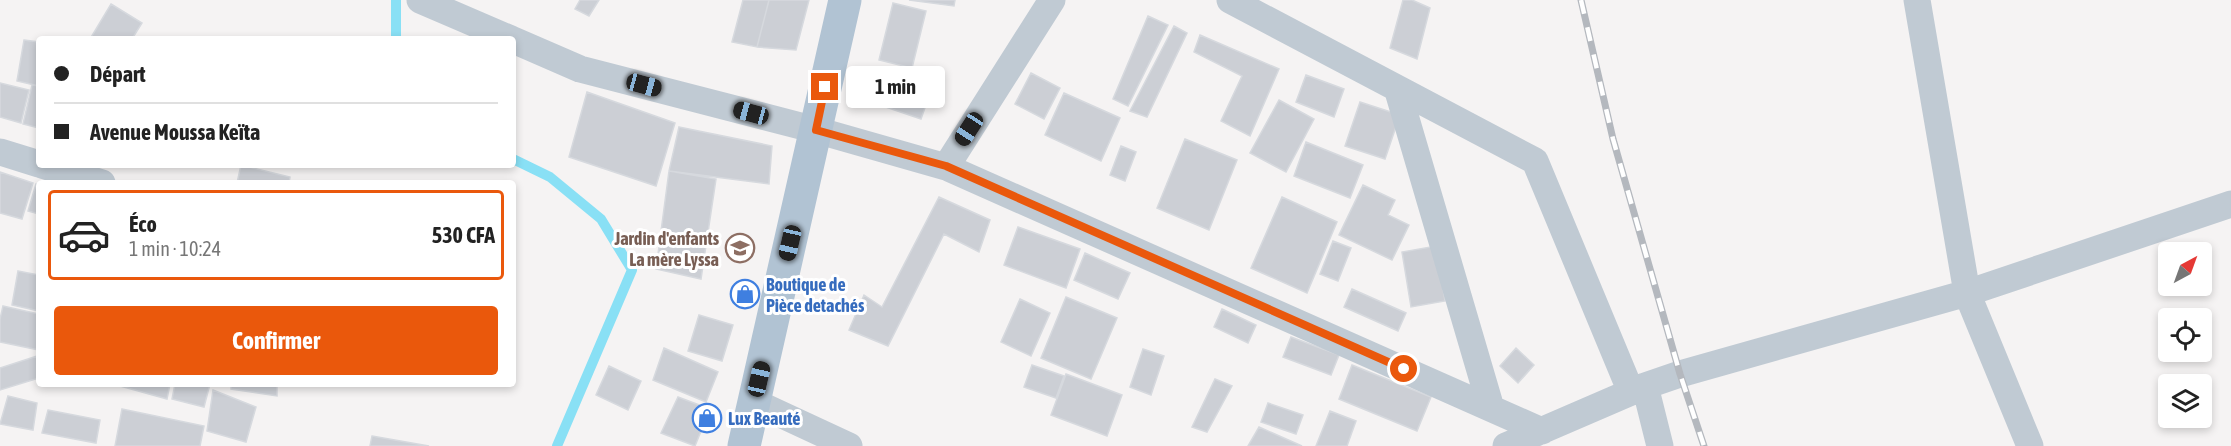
<!DOCTYPE html>
<html lang="fr">
<head>
<meta charset="utf-8">
<style>
  :root { --surface:#fff; --page:#f6f6f6; --text:#222; --muted:#767676; --line:#e0e0e0; --accent:#ea580c }
  body { margin:0; font-family:"Asap Condensed",sans-serif; background:var(--page); color:var(--text); height:100vh; display:flex; flex-direction:column; font-size:22px; white-space:nowrap }
  * { box-sizing:border-box; margin:0 }
  p { font-size:20px; color:var(--muted) }
  .icon { flex:none; width:33px; height:33px; fill:none; stroke:currentColor; stroke-width:2; stroke-linecap:round; stroke-linejoin:round }
  .map { position:relative; flex:1; overflow:hidden }
  .drawer { position:absolute; left:36px; top:180px; width:480px; height:207px; display:flex; flex-direction:column; background:var(--surface); border-radius:6px; box-shadow:0 3px 9px #0003 }
  .drawer>* { flex:none }
  .top-card { position:absolute; left:36px; top:36px; width:480px; height:132px; border-radius:6px; box-shadow:0 3px 9px #0003; display:grid; align-content:center; height:132px; padding:0 18px; background:var(--surface) }
  .needle { width:39px; rotate:41deg }
  .controls { position:absolute; left:2158px; top:242px; display:grid; gap:12px }
  .controls a { display:grid; place-items:center; width:54px; height:54px; border-radius:6px; background:var(--surface); box-shadow:0 3px 9px #0003; font-size:30px }
  .end { position:absolute; width:27px; height:27px; margin:-14px; border:8px solid #ea580c; background:#fff; box-shadow:0 0 0 3px #fff }
  .from { border-radius:50% }
  .bubble { position:absolute; height:42px; border-radius:6px; background:var(--surface); box-shadow:0 3px 9px #0003; font-size:20px; font-weight:700; line-height:42px; text-align:center }
  .car { position:absolute; width:18px; height:36px; margin:-18px -9px; border-radius:8px; box-shadow:0 0 4px 2px #0007; background:linear-gradient(#222 24%,#8ab4d8 0 40%,#222 0 76%,#8ab4d8 0 86%,#222 0) }
  .top-card b { display:flex; align-items:center; gap:21px; height:57px; font-size:22px }
  .top-card b+b { border-top:2px solid var(--line) }
  .top-card i { width:15px; height:15px; background:var(--text) }
  ul { padding:10px 0 0; list-style:none }
  li { display:flex; align-items:center; gap:18px; height:90px; margin:0 12px 9px; padding:0 6px; border:3px solid transparent; border-radius:6px }
  li div { flex:1 }
  li b { display:block; font-size:22px }
  li em { font-style:normal; font-weight:700 }
  li.on { border-color:var(--accent) }
  li>.icon { width:54px; height:54px; stroke-width:1.5 }
  .button { display:flex; gap:12px; margin-top:auto; padding:12px 18px }
  .button a { flex:1; height:69px; border-radius:6px; background:var(--accent); color:#fff; font-size:24px; font-weight:700; line-height:69px; text-align:center }
  .map>svg:first-child { display:block }
  .lines { fill:none; stroke-linecap:round; stroke-linejoin:round }
  .stream { stroke:#89e0f5; stroke-width:10 }
  .building { fill:#cccfd5; stroke:#d6d9de; stroke-width:1.5 }
  .street { stroke:#c0cad3; stroke-width:27 }
  .primary { stroke:#b1c3d3; stroke-width:33 }
  .rail-casing { stroke:#b4b8be; stroke-width:7 }
  .rail { stroke:#fff; stroke-width:4.5; stroke-dasharray:14; stroke-linecap:butt }
  .route { stroke:#ea580c; stroke-width:8 }
  .labels { text-anchor:middle; dominant-baseline:central; stroke-width:6; stroke-linejoin:round; paint-order:stroke }
  .education-label { font-size:18px; font-weight:bold; fill:#785e54; stroke:#fff; text-anchor:end }
  .shop-label { font-size:18px; font-weight:bold; fill:#366cbe; stroke:#fff; text-anchor:start }
</style>
</head>
<body>
<div class="map">
<svg width="2231" height="446" viewBox="0 0 2231 446">
  <rect width="100%" height="100%" fill="#f5f3f3"/>
  <g class="lines">
    <path class="stream" d="M 396,39 L 396,0
      M 513,159 L 550,177 L 601,219 L 632,270 L 557,446"/>
  </g>
  <path class="building" d="M 580,0 L 599,0 L 589,16 L 575,9 Z
    M 743,0 L 769,0 L 757,47 L 732,42 Z
    M 769,0 L 809,0 L 796,50 L 757,47 Z
    M 909,0 L 955,0 L 954,6 Z
    M 1403,0 L 1412,0 L 1430,8 L 1417,59 L 1390,48 Z
    M 893,3 L 926,11 L 912,68 L 879,60 Z
    M 111,4 L 142,23 L 132,39 L 90,39 Z
    M 1148,16 L 1168,25 L 1128,106 L 1113,99 Z
    M 1174,26 L 1187,33 L 1147,117 L 1130,111 Z
    M 1200,35 L 1279,69 L 1250,136 L 1221,121 L 1242,76 L 1194,52 Z
    M 24,40 L 39,42 L 39,86 L 17,81 Z
    M 883,67 L 933,85 L 921,119 L 871,102 Z
    M 1031,73 L 1060,88 L 1044,119 L 1015,104 Z
    M 1306,75 L 1344,89 L 1334,117 L 1296,102 Z
    M 0,83 L 29,90 L 21,123 L 0,117 Z
    M 32,85 L 39,86 L 39,128 L 23,124 Z
    M 587,92 L 675,123 L 656,186 L 569,157 Z
    M 1064,93 L 1120,118 L 1101,161 L 1045,135 Z
    M 1279,100 L 1314,119 L 1286,172 L 1250,153 Z
    M 1360,102 L 1400,115 L 1385,159 L 1345,146 Z
    M 679,127 L 772,146 L 769,184 L 669,171 Z
    M 1185,139 L 1237,160 L 1209,230 L 1157,208 Z
    M 1306,142 L 1363,165 L 1350,198 L 1294,176 Z
    M 1121,146 L 1136,152 L 1125,181 L 1110,175 Z
    M 241,165 L 290,177 L 289,183 L 237,183 Z
    M 669,171 L 716,179 L 701,279 L 656,269 Z
    M 0,172 L 33,183 L 22,219 L 0,213 Z
    M 36,184 L 39,185 L 39,214 L 28,211 Z
    M 1363,185 L 1395,200 L 1388,215 L 1409,225 L 1392,260 L 1339,235 Z
    M 939,197 L 990,220 L 979,252 L 944,234 L 888,346 L 849,330 L 864,295 L 882,307 Z
    M 1282,197 L 1337,222 L 1307,293 L 1251,268 Z
    M 1018,227 L 1080,249 L 1066,288 L 1004,265 Z
    M 1333,241 L 1351,248 L 1338,281 L 1320,274 Z
    M 1436,246 L 1445,301 L 1411,307 L 1402,252 Z
    M 1085,253 L 1130,273 L 1118,299 L 1074,280 Z
    M 18,271 L 39,275 L 39,311 L 12,305 Z
    M 1352,289 L 1406,313 L 1398,331 L 1344,307 Z
    M 1066,297 L 1117,318 L 1091,379 L 1041,358 Z
    M 1020,299 L 1050,313 L 1031,356 L 1001,342 Z
    M 3,306 L 39,314 L 39,350 L 0,342 L 0,319 Z
    M 1222,309 L 1256,325 L 1248,343 L 1214,327 Z
    M 699,315 L 733,325 L 722,361 L 688,351 Z
    M 1291,337 L 1339,355 L 1331,375 L 1283,357 Z
    M 664,348 L 718,372 L 706,402 L 653,380 Z
    M 1516,348 L 1534,365 L 1518,383 L 1500,366 Z
    M 1143,349 L 1164,356 L 1151,395 L 1130,387 Z
    M 37,356 L 39,378 L 0,390 L 0,368 Z
    M 1032,365 L 1064,376 L 1056,398 L 1024,387 Z
    M 1352,365 L 1431,397 L 1417,431 L 1339,399 Z
    M 609,366 L 641,381 L 628,410 L 596,395 Z
    M 1066,374 L 1122,395 L 1107,436 L 1051,415 Z
    M 1215,379 L 1232,386 L 1207,432 L 1192,427 Z
    M 113,384 L 170,384 L 167,399 Z
    M 175,384 L 210,384 L 204,407 L 172,399 Z
    M 231,384 L 277,384 L 277,396 L 231,389 Z
    M 213,390 L 256,407 L 246,442 L 207,431 Z
    M 8,396 L 37,403 L 33,430 L 0,424 Z
    M 678,397 L 710,409 L 695,446 L 661,433 Z
    M 1268,403 L 1303,415 L 1296,434 L 1261,422 Z
    M 122,409 L 204,426 L 200,446 L 115,446 Z
    M 48,410 L 100,420 L 96,443 L 42,433 Z
    M 1330,411 L 1356,421 L 1347,446 L 1316,446 Z
    M 1259,427 L 1302,446 L 1248,446 Z
    M 372,436 L 429,446 L 370,446 Z"/>
  <g class="lines">
    <path class="street" d="M 420,0 L 511,39
      M 1230,0 L 1535,161 L 1631,392
      M 1917,0 L 1967,293 L 2030,446
      M 513,40 L 580,69 L 816,130 L 946,167 L 1542,431
      M 1397,88 L 1491,408
      M 0,152 L 39,164
      M 42,165 L 102,183
      M 946,167 L 1052,0
      M 1645,386 L 1660,446
      M 754,402 L 849,446
      M 1506,446 L 1645,386 L 1680,374 L 1967,293 L 2231,204"/>
    <path class="primary" d="M 744,446 L 845,0"/>
    <g class="rail-casing">
      <path id="rail" d="M 1581,0 L 1613,139 L 1680,374 L 1704,446"/>
    </g>
    <use href="#rail" class="rail"/>
  </g>
  <g class="lines">
    <path class="route" d="M 825,87 L 816,130 L 946,166 L 1404,369"/>
  </g>
  <defs>
    <g id="school-ring" transform="scale(1.5)"><circle r="9.5" fill="#fff" stroke="#8d6e63" stroke-width="1.5"/><path d="M0-5L7-2L0 1L-7-2ZM-4 1L0 2.5L4 1V4Q0 6-4 4Z" fill="#8d6e63"/></g>
    <g id="shop-ring" transform="scale(1.5)"><circle r="9.5" fill="#fff" stroke="#3f7fe0" stroke-width="1.5"/><path d="M-5-2.5h2.3a2.7 3.5 0 0 1 5.4 0H5L5.5 6h-11ZM-1.5-2.5h3a1.5 2.3 0 0 0-3 0Z" fill="#3f7fe0"/></g>
  </defs>
  <g fill-rule="evenodd">
    <use href="#school-ring" x="740" y="248"/>
    <use href="#shop-ring" x="745" y="294"/>
    <use href="#shop-ring" x="707" y="418"/>
  </g>
  <g class="labels">
    <g class="education-label">
      <text x="719" y="238">Jardin d'enfants<tspan x="719" dy="21">La mère Lyssa</tspan></text>
    </g>
    <g class="shop-label">
      <text x="766" y="284">Boutique de<tspan x="766" dy="21">Pièce detachés</tspan></text>
      <text x="728" y="418">Lux Beauté</text>
    </g>
  </g>
</svg>
<div class="controls">
<a><svg class="needle" viewBox="-14 -14 28 28"><path d="M0-13l5 13h-10z" fill="#e53935"/><path d="M0 13l5-13h-10z" fill="#767676"/></svg></a>
<a><svg class="icon" aria-label="locate" viewBox="0 0 24 24"><circle cx="12" cy="12" r="6"/><path d="M12 2v4M12 18v4M2 12h4M18 12h4"/></svg></a>
<a><svg class="icon" aria-label="layers" viewBox="0 0 24 24"><path d="M12 4l9 5-9 5-9-5zM3 14l9 5 9-5"/></svg></a>
</div>
<i class="end from" style="left:1404px;top:369px"></i>
<i class="end" style="left:825px;top:87px"></i>
<div class="bubble" style="left:846px;top:66px;width:99px">1 min</div>
<i class="car" style="left:644px;top:85px;rotate:105deg"></i>
<i class="car" style="left:751px;top:113px;rotate:285deg"></i>
<i class="car" style="left:969px;top:129px;rotate:213deg"></i>
<i class="car" style="left:790px;top:243px;rotate:193deg"></i>
<i class="car" style="left:759px;top:379px;rotate:13deg"></i>
<div class="top-card">
<b><i class="from"></i>Départ</b>
<b><i></i>Avenue Moussa Keïta</b>
</div>
<section class="drawer">
<ul>
<li class="on"><svg class="icon" aria-label="car" viewBox="0 0 24 24"><path d="M5 17H2v-5l4-1 3-4h7l3 4 3 1v5h-3M9 17h6M6 11h13"/><circle cx="7" cy="17" r="2"/><circle cx="17" cy="17" r="2"/></svg><div><b>Éco</b><p>1 min · 10:24</p></div><em>530 CFA</em></li>
</ul>
<div class="button"><a>Confirmer</a></div>
</section>
</div>
</body>
</html>
